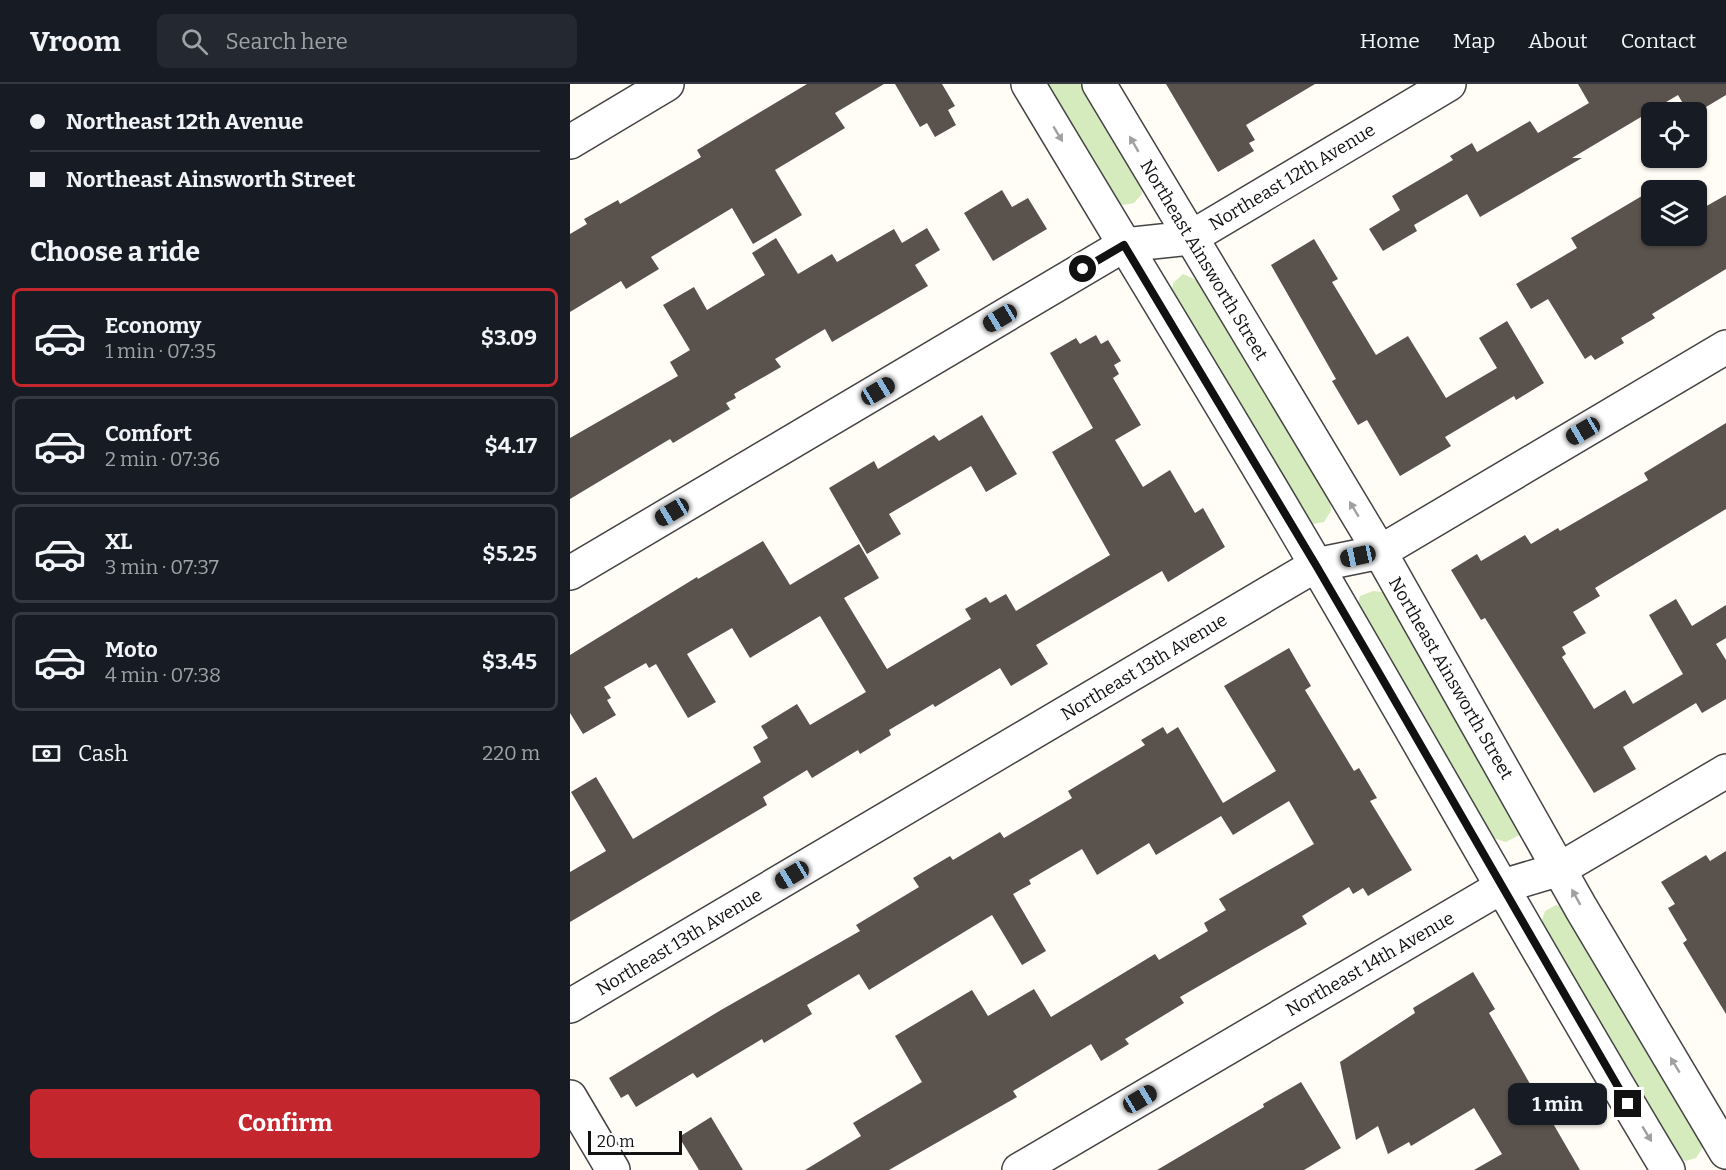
<!DOCTYPE html>
<html lang="en">
<head>
<meta charset="utf-8">
<style>
  :root { --surface:#171b24; --page:#242831; --text:#f1f3f6; --muted:#9ea1a6; --line:#363941; --accent:#c4262e }
  body { margin:0; font-family:Bitter,serif; background:var(--page); color:var(--text); height:100vh; display:flex; flex-direction:column; font-size:22px; white-space:nowrap }
  * { box-sizing:border-box; margin:0 }
  p { font-size:20px; color:var(--muted) }
  .icon { flex:none; width:33px; height:33px; fill:none; stroke:currentColor; stroke-width:2; stroke-linecap:round; stroke-linejoin:round }
  .map { position:relative; flex:1; overflow:hidden }
  .sheet { display:flex; flex-direction:column; background:var(--surface); width:570px }
  .sheet>* { flex:none }
  .hud { display:grid; align-content:center; height:132px; padding:0 30px; background:var(--surface) }
  .buttons { position:absolute; left:1071px; top:18px; display:grid; gap:12px }
  .buttons a { display:grid; place-items:center; width:66px; height:66px; border-radius:9px; background:var(--surface); box-shadow:0 2px 4px #0004; font-size:30px }
  .scale { position:absolute; left:18px; bottom:15px; width:94px; box-sizing:border-box; padding-left:6px; border:3px solid #111; border-top:0; font-size:16px; line-height:21px; white-space:nowrap; color:#111; -webkit-text-stroke:4px #fff; paint-order:stroke }
  .end { position:absolute; width:27px; height:27px; margin:-14px; border:8px solid #111; background:#fff; box-shadow:0 0 0 3px #fff }
  .from { border-radius:50% }
  .bubble { position:absolute; height:42px; border-radius:9px; background:var(--surface); box-shadow:0 2px 4px #0004; font-size:20px; font-weight:700; line-height:42px; text-align:center }
  .car { position:absolute; width:18px; height:36px; margin:-18px -9px; border-radius:8px; box-shadow:0 0 4px 2px #0007; background:linear-gradient(#222 24%,#8ab4d8 0 40%,#222 0 76%,#8ab4d8 0 86%,#222 0) }
  .hud b { display:flex; align-items:center; gap:21px; height:57px; font-size:22px }
  .hud b+b { border-top:2px solid var(--line) }
  .hud i { width:15px; height:15px; background:var(--text) }
  ul { padding:0; list-style:none }
  li { display:flex; align-items:center; gap:18px; height:99px; margin:0 12px 9px; padding:0 18px; border:3px solid var(--line); border-radius:9px }
  li div { flex:1 }
  li b { display:block; font-size:22px }
  li em { font-style:normal; font-weight:700 }
  li.on { border-color:var(--accent) }
  li>.icon { width:54px; height:54px; stroke-width:1.5 }
  h2 { padding:0 30px; font-size:27px; line-height:72px }
  .pay { display:flex; align-items:center; gap:15px; height:66px; padding:0 30px; font-size:22px }
  .pay p { margin-inline-start:auto }
  .button { display:flex; gap:12px; margin-top:auto; padding:12px 30px }
  .button a { flex:1; height:69px; border-radius:9px; background:var(--accent); color:#fff; font-size:24px; font-weight:700; line-height:69px; text-align:center }
  header { display:flex; align-items:center; gap:36px; box-sizing:border-box; height:84px; padding:0 30px; background:var(--surface); border-bottom:2px solid var(--line) }
  header strong { font-size:28px }
  nav { display:flex; gap:33px; margin-inline-start:auto; font-size:21px }
  .search { width:420px; height:54px; background:var(--page); display:flex; align-items:center; gap:15px; box-sizing:border-box; padding:0 21px; border-radius:9px; color:var(--muted); font-size:22px }
  main { display:flex; flex:1; min-height:0 }
  .map>svg:first-child { display:block }
  .garden { fill:#d5ebbd }
  .building { fill:#5a524d }
  .lines { fill:none; stroke-linecap:round; stroke-linejoin:round }
  .minor-casing { stroke:#444; stroke-width:36 }
  .minor { stroke:#fff; stroke-width:33 }
  .oneway { fill:#a0a0a0 }
  .route { stroke:#111; stroke-width:8 }
  .labels { text-anchor:middle; dominant-baseline:central; stroke-width:6; stroke-linejoin:round; paint-order:stroke }
  .street-label { font-size:18px; fill:#111; stroke:#fff }
</style>
</head>
<body>
<header>
<strong>Vroom</strong>
<div class="search"><svg class="icon" aria-label="search" viewBox="0 0 24 24"><circle cx="10" cy="10" r="6"/><path d="M15 15l6 6"/></svg>Search here</div>
<nav><a>Home</a><a>Map</a><a>About</a><a>Contact</a></nav>
</header>
<main>
<section class="sheet">
<div class="hud">
<b><i class="from"></i>Northeast 12th Avenue</b>
<b><i></i>Northeast Ainsworth Street</b>
</div>
<h2>Choose a ride</h2>
<ul>
<li class="on"><svg class="icon" aria-label="car" viewBox="0 0 24 24"><path d="M5 17H2v-5l4-1 3-4h7l3 4 3 1v5h-3M9 17h6M6 11h13"/><circle cx="7" cy="17" r="2"/><circle cx="17" cy="17" r="2"/></svg><div><b>Economy</b><p>1 min · 07:35</p></div><em>$3.09</em></li>
<li><svg class="icon" aria-label="car" viewBox="0 0 24 24"><path d="M5 17H2v-5l4-1 3-4h7l3 4 3 1v5h-3M9 17h6M6 11h13"/><circle cx="7" cy="17" r="2"/><circle cx="17" cy="17" r="2"/></svg><div><b>Comfort</b><p>2 min · 07:36</p></div><em>$4.17</em></li>
<li><svg class="icon" aria-label="car" viewBox="0 0 24 24"><path d="M5 17H2v-5l4-1 3-4h7l3 4 3 1v5h-3M9 17h6M6 11h13"/><circle cx="7" cy="17" r="2"/><circle cx="17" cy="17" r="2"/></svg><div><b>XL</b><p>3 min · 07:37</p></div><em>$5.25</em></li>
<li><svg class="icon" aria-label="car" viewBox="0 0 24 24"><path d="M5 17H2v-5l4-1 3-4h7l3 4 3 1v5h-3M9 17h6M6 11h13"/><circle cx="7" cy="17" r="2"/><circle cx="17" cy="17" r="2"/></svg><div><b>Moto</b><p>4 min · 07:38</p></div><em>$3.45</em></li>
</ul>
<div class="pay"><svg class="icon" aria-label="cash" viewBox="0 0 24 24"><path d="M3 7h18v10H3z"/><circle cx="12" cy="12" r="2"/></svg>Cash<p>220 m</p></div>
<div class="button"><a>Confirm</a></div>
</section>
<div class="map">
<svg width="1156" height="1086" viewBox="0 0 1156 1086">
  <rect width="100%" height="100%" fill="#fffdf5"/>
  <path class="garden" d="M 475,0 L 512,0 L 571,100 L 572,110 L 564,119 L 553,121 L 543,115 Z
    M 613,190 L 629,197 L 760,413 L 761,427 L 754,438 L 743,440 L 733,434 L 601,212 L 603,199 Z
    M 803,507 L 814,508 L 950,737 L 949,751 L 936,758 L 923,754 L 787,524 L 790,512 Z
    M 986,821 L 995,824 L 1132,1053 L 1133,1063 L 1126,1074 L 1116,1077 L 1105,1071 L 971,839 L 975,827 Z"/>
  <path class="building" d="M 237,0 L 314,0 L 265,29 L 275,44 L 205,86 L 232,131 L 183,160 L 162,124 L 81,173 L 89,185 L 56,205 L 51,197 L 0,228 L 0,150 L 17,140 L 14,135 L 48,116 L 50,120 L 131,73 L 127,66 Z
    M 325,0 L 372,0 L 385,22 L 378,26 L 386,41 L 365,53 L 357,39 L 350,43 Z
    M 596,0 L 745,0 L 676,41 L 685,56 L 679,59 L 684,67 L 648,88 Z
    M 1008,0 L 1156,0 L 1156,11 L 1126,29 L 1118,28 L 1108,11 L 1002,74 L 1012,74 L 910,133 L 897,110 L 844,141 L 847,147 L 813,167 L 799,145 L 830,126 L 822,112 L 883,76 L 880,72 L 902,59 L 907,68 L 960,37 L 968,49 L 1019,19 Z
    M 432,106 L 442,123 L 458,114 L 477,145 L 423,177 L 394,129 Z
    M 1082,106 L 1082,155 L 1087,152 L 1126,152 L 1126,128 L 1156,111 L 1156,185 L 1082,230 L 1085,234 L 1051,254 L 1054,259 L 1025,276 L 1021,271 L 1015,275 L 978,215 L 961,225 L 946,200 L 1007,164 L 1001,154 Z
    M 357,144 L 370,166 L 345,181 L 358,202 L 262,258 L 255,245 L 205,275 L 211,283 L 164,310 L 166,314 L 156,319 L 160,325 L 103,359 L 100,355 L 0,415 L 0,354 L 108,292 L 100,278 L 120,266 L 93,221 L 124,203 L 137,226 L 195,191 L 182,169 L 206,154 L 228,190 L 262,170 L 267,178 L 324,145 L 332,159 Z
    M 744,155 L 768,195 L 762,198 L 806,271 L 838,252 L 876,314 L 927,284 L 909,254 L 937,237 L 974,299 L 946,316 L 944,312 L 875,353 L 881,362 L 830,392 L 797,336 L 788,341 L 762,297 L 766,295 L 701,181 Z
    M 526,251 L 531,260 L 538,256 L 551,277 L 544,281 L 549,290 L 543,294 L 571,341 L 545,356 L 573,403 L 600,386 L 625,429 L 633,424 L 655,463 L 598,498 L 592,487 L 466,561 L 478,580 L 441,602 L 430,584 L 365,623 L 363,620 L 319,646 L 321,651 L 290,670 L 288,666 L 242,694 L 237,686 L 193,713 L 197,721 L 0,838 L 0,788 L 36,767 L 1,708 L 26,693 L 63,755 L 191,678 L 183,663 L 198,654 L 191,642 L 227,620 L 240,641 L 296,608 L 250,532 L 180,574 L 162,544 L 117,570 L 146,618 L 118,634 L 86,580 L 79,584 L 76,579 L 34,603 L 41,614 L 37,616 L 46,631 L 13,650 L 0,629 L 0,571 L 127,493 L 128,495 L 193,457 L 220,501 L 289,460 L 309,494 L 274,514 L 317,585 L 401,535 L 395,525 L 416,513 L 420,519 L 436,510 L 446,527 L 540,471 L 482,368 L 523,344 L 480,269 L 506,254 L 510,260 Z
    M 412,331 L 447,390 L 416,408 L 401,382 L 319,430 L 331,450 L 297,470 L 259,404 L 304,377 L 308,385 L 364,351 L 369,357 Z
    M 1156,339 L 1156,425 L 1025,504 L 1030,512 L 1003,528 L 1016,549 L 992,563 L 996,570 L 992,573 L 1024,625 L 1055,606 L 1063,620 L 1113,590 L 1079,531 L 1106,515 L 1122,542 L 1156,521 L 1156,554 L 1146,560 L 1156,576 L 1156,615 L 1132,629 L 1126,619 L 1053,663 L 1066,685 L 1024,709 L 915,534 L 911,536 L 881,486 L 907,470 L 911,477 L 955,451 L 961,460 L 988,444 L 990,447 L 1078,396 L 1074,389 Z
    M 719,564 L 741,602 L 735,606 L 784,687 L 789,684 L 807,714 L 800,717 L 842,786 L 798,812 L 793,804 L 783,810 L 779,803 L 732,832 L 737,840 L 610,913 L 614,919 L 555,955 L 559,960 L 531,977 L 521,960 L 443,1007 L 447,1013 L 319,1086 L 235,1086 L 291,1052 L 283,1039 L 352,998 L 325,952 L 402,906 L 418,932 L 464,905 L 481,933 L 585,870 L 589,876 L 638,847 L 634,839 L 656,826 L 649,815 L 744,760 L 719,717 L 663,751 L 651,732 L 586,771 L 579,759 L 527,791 L 512,765 L 459,796 L 461,800 L 443,810 L 476,867 L 452,881 L 422,831 L 299,906 L 289,890 L 237,921 L 242,930 L 194,959 L 192,955 L 127,994 L 123,989 L 66,1023 L 58,1010 L 51,1014 L 39,994 L 151,926 L 290,847 L 286,841 L 349,803 L 343,794 L 380,772 L 383,776 L 430,748 L 434,754 L 502,714 L 498,707 L 575,661 L 571,656 L 593,643 L 597,650 L 608,643 L 653,719 L 706,687 L 654,602 Z
    M 1156,767 L 1156,930 L 1113,859 L 1117,856 L 1098,824 L 1105,820 L 1091,798 L 1136,771 L 1140,777 Z
    M 903,888 L 925,925 L 919,929 L 1010,1086 L 904,1086 L 932,1070 L 904,1024 L 841,1062 L 839,1058 L 818,1070 L 808,1042 L 786,1056 L 770,978 L 845,929 L 843,924 Z
    M 731,998 L 771,1064 L 734,1086 L 587,1086 L 694,1023 L 693,1020 Z
    M 141,1033 L 173,1086 L 129,1086 L 109,1053 Z"/>
  <g class="lines">
    <g class="minor-casing">
      <path id="minor" d="M 458,0 C 554,161 653,321 748,484 C 865,684 978,887 1098,1086
        M 529,0 L 810,468 L 1011,824 L 1156,1068
        M 0,58 L 97,0
        M 0,489 L 554,161 L 620,154 L 879,0
        M 0,922 L 746,481 L 810,468 L 1156,263
        M 0,1013 L 43,1086
        M 449,1086 L 933,802 L 990,785 L 1156,687"/>
    </g>
    <use href="#minor" class="minor"/>
  </g>
  <defs><path id="oneway-solid" d="M-6-.8H1V-3.2L6.5 0L1 3.2V.8H-6Z" transform="scale(1.5)"/></defs>
  <g class="oneway">
    <use href="#oneway-solid" transform="translate(488 50) rotate(59)"/>
    <use href="#oneway-solid" transform="translate(564 60) rotate(-120)"/>
    <use href="#oneway-solid" transform="translate(784 425) rotate(-121)"/>
    <use href="#oneway-solid" transform="translate(1006 813) rotate(-119)"/>
    <use href="#oneway-solid" transform="translate(1105 981) rotate(-121)"/>
    <use href="#oneway-solid" transform="translate(1077 1050) rotate(59)"/>
  </g>
  <g class="lines">
    <path class="route" d="M 513,185 L 554,161 C 618,268 683,375 747,483 C 852,661 953,841 1058,1020"/>
  </g>
  <g class="labels">
    <g class="street-label">
      <text transform="translate(722 93) rotate(-31)">Northeast 12th Avenue</text>
      <text transform="translate(634 176) rotate(59)">Northeast Ainsworth Street</text>
      <text transform="translate(574 583) rotate(-31)">Northeast 13th Avenue</text>
      <text transform="translate(881 594) rotate(60)">Northeast Ainsworth Street</text>
      <text transform="translate(109 858) rotate(-31)">Northeast 13th Avenue</text>
      <text transform="translate(800 880) rotate(-30)">Northeast 14th Avenue</text>
    </g>
  </g>
</svg>
<div class="buttons">
<a><svg class="icon" aria-label="locate" viewBox="0 0 24 24"><circle cx="12" cy="12" r="6"/><path d="M12 2v4M12 18v4M2 12h4M18 12h4"/></svg></a>
<a><svg class="icon" aria-label="layers" viewBox="0 0 24 24"><path d="M12 4l9 5-9 5-9-5zM3 14l9 5 9-5"/></svg></a>
</div>
<div class="scale">20 m</div>
<i class="end from" style="left:513px;top:185px"></i>
<i class="end" style="left:1058px;top:1020px"></i>
<div class="bubble" style="left:938px;top:999px;width:99px">1 min</div>
<i class="car" style="left:430px;top:234px;rotate:239deg"></i>
<i class="car" style="left:308px;top:307px;rotate:59deg"></i>
<i class="car" style="left:1013px;top:347px;rotate:240deg"></i>
<i class="car" style="left:102px;top:428px;rotate:239deg"></i>
<i class="car" style="left:788px;top:472px;rotate:258deg"></i>
<i class="car" style="left:222px;top:791px;rotate:239deg"></i>
<i class="car" style="left:570px;top:1015px;rotate:59deg"></i>
</div>
</main>
</body>
</html>
